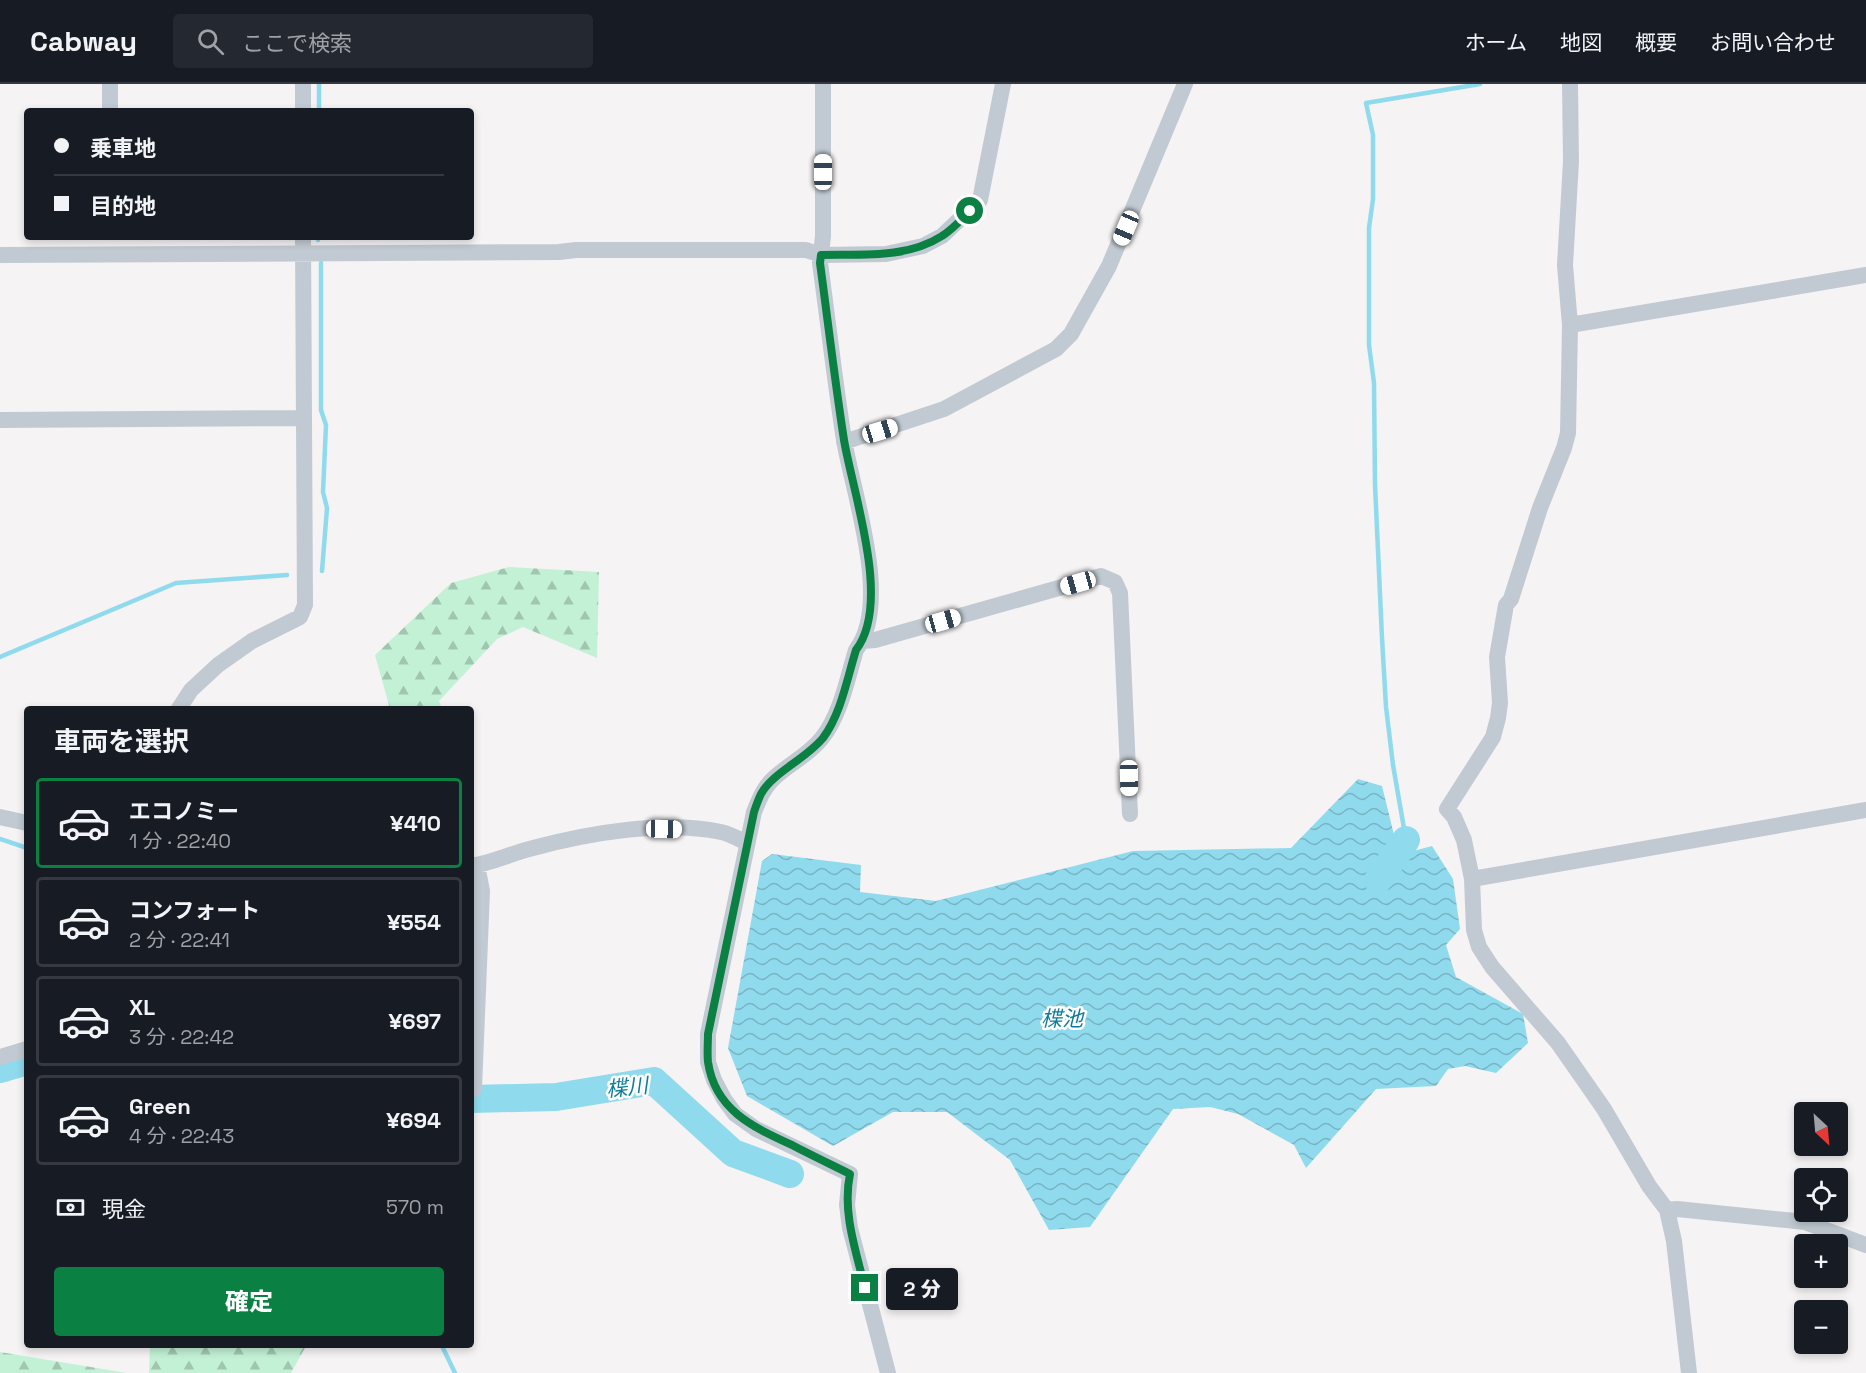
<!DOCTYPE html>
<html lang="ja">
<head>
<meta charset="utf-8">
<style>
  :root { --surface:#171b24; --page:#242831; --text:#f1f3f6; --muted:#9ea1a6; --line:#363941; --accent:#0b8043 }
  body { margin:0; font-family:"Space Grotesk","Noto Sans JP",sans-serif; background:var(--page); color:var(--text); height:100vh; display:flex; flex-direction:column; font-size:22px; white-space:nowrap }
  * { box-sizing:border-box; margin:0 }
  p { font-size:20px; color:var(--muted) }
  .icon { flex:none; width:33px; height:33px; fill:none; stroke:currentColor; stroke-width:2; stroke-linecap:round; stroke-linejoin:round }
  .map { position:relative; flex:1; overflow:hidden }
  .details { position:absolute; left:24px; top:622px; width:450px; height:642px; display:flex; flex-direction:column; background:var(--surface); border-radius:6px; box-shadow:0 3px 9px #0003 }
  .details>* { flex:none }
  .hud { position:absolute; left:24px; top:24px; width:450px; height:132px; border-radius:6px; box-shadow:0 3px 9px #0003; display:grid; align-content:center; height:132px; padding:0 30px; background:var(--surface) }
  .needle { width:39px; rotate:154deg }
  .tools { position:absolute; left:1794px; top:1018px; display:grid; gap:12px }
  .tools a { display:grid; place-items:center; width:54px; height:54px; border-radius:6px; background:var(--surface); box-shadow:0 3px 9px #0003; font-size:30px }
  .end { position:absolute; width:27px; height:27px; margin:-14px; border:8px solid #0b8043; background:#fff; box-shadow:0 0 0 3px #fff }
  .from { border-radius:50% }
  .bubble { position:absolute; height:42px; border-radius:6px; background:var(--surface); box-shadow:0 3px 9px #0003; font-size:20px; font-weight:800; line-height:42px; text-align:center }
  .car { position:absolute; width:18px; height:36px; margin:-18px -9px; border-radius:8px; box-shadow:0 0 4px 2px #0007; background:linear-gradient(#fff 24%,#345 0 40%,#fff 0 76%,#345 0 86%,#fff 0) }
  .hud b { display:flex; align-items:center; gap:21px; height:57px; font-size:22px }
  .hud b+b { border-top:2px solid var(--line) }
  .hud i { width:15px; height:15px; background:var(--text) }
  ul { padding:0; list-style:none }
  li { display:flex; align-items:center; gap:18px; height:90px; margin:0 12px 9px; padding:0 18px; border:3px solid var(--line); border-radius:6px }
  li div { flex:1 }
  li b { display:block; font-size:22px }
  li em { font-style:normal; font-weight:800 }
  li.on { border-color:var(--accent) }
  li>.icon { width:54px; height:54px; stroke-width:1.5 }
  h2 { padding:0 30px; font-size:27px; line-height:72px }
  .pay { display:flex; align-items:center; gap:15px; height:66px; padding:0 30px; font-size:22px }
  .pay p { margin-inline-start:auto }
  .button { display:flex; gap:12px; margin-top:auto; padding:12px 30px }
  .button a { flex:1; height:69px; border-radius:6px; background:var(--accent); color:#fff; font-size:24px; font-weight:800; line-height:69px; text-align:center }
  header { display:flex; align-items:center; gap:36px; box-sizing:border-box; height:84px; padding:0 30px; background:var(--surface); border-bottom:2px solid var(--line) }
  header strong { font-size:28px }
  nav { display:flex; gap:33px; margin-inline-start:auto; font-size:21px }
  .search { width:420px; height:54px; background:var(--page); display:flex; align-items:center; gap:15px; box-sizing:border-box; padding:0 21px; border-radius:6px; color:var(--muted); font-size:22px }
  .map>svg:first-child { display:block }
  .forest { fill:url(#forest-firs) }
  .water { fill:url(#water-waves) }
  .lines { fill:none; stroke-linecap:round; stroke-linejoin:round }
  .stream { stroke:#90daee; stroke-width:4.5 }
  .river { stroke:#90daee; stroke-width:28 }
  .minor { stroke:#c1cad2; stroke-width:16 }
  .route { stroke:#0b8043; stroke-width:8 }
  .labels { text-anchor:middle; dominant-baseline:central; stroke-width:5; stroke-linejoin:round; paint-order:stroke }
  .water-label { font-size:21px; font-style:italic; fill:#0c7c9b; stroke:#fff }
</style>
</head>
<body>
<header>
<strong>Cabway</strong>
<div class="search"><svg class="icon" aria-label="search" viewBox="0 0 24 24"><circle cx="10" cy="10" r="6"/><path d="M15 15l6 6"/></svg>ここで検索</div>
<nav><a>ホーム</a><a>地図</a><a>概要</a><a>お問い合わせ</a></nav>
</header>
<div class="map">
<svg width="1866" height="1289" viewBox="0 0 1866 1289">
  <defs>
    <pattern id="forest-firs" width="22" height="20" patternUnits="userSpaceOnUse" patternTransform="scale(1.5)"><rect width="22" height="20" fill="#c3f1d5"/><path d="M5 1l3.5 6h-7zM16 11l3.5 6h-7z" fill="#a0c6b0"/></pattern>
    <pattern id="water-waves" width="16" height="10" patternUnits="userSpaceOnUse" patternTransform="scale(1.5)"><rect width="16" height="10" fill="#90daee"/><path d="M0 5q4-4 8 0t8 0" fill="none" stroke="#78b4c4"/></pattern>
  </defs>
  <rect width="100%" height="100%" fill="#f5f3f3"/>
  <path class="forest" d="M 509,483 L 599,488 L 597,574 L 523,543 L 497,555 L 439,617 L 442,625 L 390,625 L 375,571 L 451,499 Z
    M 150,1262 L 306,1262 L 291,1289 L 149,1289 Z
    M 0,1268 L 127,1289 L 0,1289 Z"/>
  <path class="water" d="M 1358,695 L 1382,702 L 1396,759 L 1406,769 L 1432,762 L 1453,795 L 1460,845 L 1446,861 L 1456,893 L 1523,930 L 1528,959 L 1496,989 L 1465,982 L 1448,985 L 1436,1002 L 1376,1005 L 1306,1084 L 1294,1061 L 1238,1030 L 1210,1023 L 1173,1025 L 1090,1143 L 1049,1146 L 1010,1076 L 947,1028 L 893,1028 L 833,1062 L 747,1012 L 728,964 L 762,777 L 772,770 L 861,781 L 860,808 L 936,817 L 1133,767 L 1291,764 Z"/>
  <g class="lines">
    <path class="stream" d="M 319,27 L 319,0
      M 318,156 L 318,153
      M 321,179 L 321,326 L 326,341 L 323,408 L 327,424 L 322,487
      M 0,573 L 176,499 L 287,491
      M 0,755 L 27,764
      M 1406,756 L 1393,681 L 1386,623 L 1382,554 L 1375,401 L 1374,299 L 1369,261 L 1369,144 L 1373,115 L 1373,51 L 1366,19 L 1480,0
      M 442,1262 L 455,1289"/>
    <path class="river" d="M 1378,796 L 1406,756
      M 0,985 L 27,977
      M 471,1015 L 556,1013 L 654,997 L 733,1069 L 790,1090"/>
    <path class="minor" d="M 110,0 L 110,27
      M 303,0 L 303,27
      M 823,0 L 823,152 L 820,179 C 828,238 835,298 844,356 C 853,410 892,519 856,566 C 847,595 841,630 822,654 C 808,672 788,680 772,696 C 763,705 759,716 754,728 L 708,950 L 708,978 L 714,996 L 724,1015 L 735,1030 L 756,1045 L 850,1090 L 847,1121 L 850,1144 L 888,1289
      M 1570,0 L 1571,77 L 1565,181 L 1570,241 L 1568,349 L 1564,364 L 1540,424 L 1511,515 L 1506,521 L 1497,573 L 1500,619 L 1498,634 L 1493,653 L 1447,725 L 1454,733 L 1464,756 L 1472,795 L 1474,846 L 1479,863 L 1492,883 L 1558,959 L 1604,1025 L 1649,1102 L 1667,1126 L 1674,1157 L 1689,1289
      M 0,171 L 559,168 L 576,166 L 806,166 L 821,171 L 886,170 L 923,162 L 942,152 L 980,116 L 1003,0
      M 1570,241 L 1866,191
      M 0,336 L 304,334
      M 844,358 L 944,325 L 1056,265 L 1071,250 L 1109,182 L 1185,0
      M 863,557 L 875,556 L 1101,492 L 1115,498 L 1120,509 L 1130,730
      M 178,626 L 191,606 L 218,581 L 252,557 L 300,533 L 305,521 L 303,153
      M 0,733 L 27,739
      M 471,782 C 492,779 512,769 533,764 C 589,749 664,736 721,748 C 730,750 739,755 747,759
      M 1472,795 L 1866,726
      M 0,973 L 27,965
      M 471,1005 L 474,1005 L 482,807 L 477,781
      M 1667,1126 L 1677,1125 L 1805,1138 L 1866,1161"/>
  </g>
  <g class="lines">
    <path class="route" d="M 865,1204 C 856,1167 842,1128 850,1090 C 830,1080 811,1071 792,1061 C 753,1043 715,1026 708,978 C 707,969 708,959 708,950 L 754,728 C 756,722 758,716 761,710 C 772,689 806,675 823,654 C 841,630 847,595 856,566 C 892,519 853,410 844,356 C 835,298 828,238 820,179 L 821,171 C 861,170 906,175 942,152 C 952,146 961,136 970,127"/>
  </g>
  <g class="labels">
    <g class="water-label">
      <text x="1062" y="934">楪池</text>
      <text transform="translate(627 1003) rotate(-6)">楪川</text>
    </g>
  </g>
</svg>
<div class="tools">
<a><svg class="needle" viewBox="-14 -14 28 28"><path d="M0-13l5 13h-10z" fill="#e53935"/><path d="M0 13l5-13h-10z" fill="#9ea1a6"/></svg></a>
<a><svg class="icon" aria-label="locate" viewBox="0 0 24 24"><circle cx="12" cy="12" r="6"/><path d="M12 2v4M12 18v4M2 12h4M18 12h4"/></svg></a>
<a>+</a>
<a>−</a>
</div>
<i class="end from" style="left:970px;top:127px"></i>
<i class="end" style="left:865px;top:1204px"></i>
<div class="bubble" style="left:886px;top:1184px;width:72px">2 分</div>
<i class="car" style="left:823px;top:88px;rotate:0deg"></i>
<i class="car" style="left:1126px;top:144px;rotate:203deg"></i>
<i class="car" style="left:880px;top:347px;rotate:73deg"></i>
<i class="car" style="left:1078px;top:499px;rotate:254deg"></i>
<i class="car" style="left:943px;top:537px;rotate:74deg"></i>
<i class="car" style="left:1129px;top:694px;rotate:179deg"></i>
<i class="car" style="left:664px;top:745px;rotate:91deg"></i>
<div class="hud">
<b><i class="from"></i>乗車地</b>
<b><i></i>目的地</b>
</div>
<section class="details">
<h2>車両を選択</h2>
<ul>
<li class="on"><svg class="icon" aria-label="car" viewBox="0 0 24 24"><path d="M5 17H2v-5l4-1 3-4h7l3 4 3 1v5h-3M9 17h6M6 11h13"/><circle cx="7" cy="17" r="2"/><circle cx="17" cy="17" r="2"/></svg><div><b>エコノミー</b><p>1 分 · 22:40</p></div><em>¥410</em></li>
<li><svg class="icon" aria-label="car" viewBox="0 0 24 24"><path d="M5 17H2v-5l4-1 3-4h7l3 4 3 1v5h-3M9 17h6M6 11h13"/><circle cx="7" cy="17" r="2"/><circle cx="17" cy="17" r="2"/></svg><div><b>コンフォート</b><p>2 分 · 22:41</p></div><em>¥554</em></li>
<li><svg class="icon" aria-label="car" viewBox="0 0 24 24"><path d="M5 17H2v-5l4-1 3-4h7l3 4 3 1v5h-3M9 17h6M6 11h13"/><circle cx="7" cy="17" r="2"/><circle cx="17" cy="17" r="2"/></svg><div><b>XL</b><p>3 分 · 22:42</p></div><em>¥697</em></li>
<li><svg class="icon" aria-label="car" viewBox="0 0 24 24"><path d="M5 17H2v-5l4-1 3-4h7l3 4 3 1v5h-3M9 17h6M6 11h13"/><circle cx="7" cy="17" r="2"/><circle cx="17" cy="17" r="2"/></svg><div><b>Green</b><p>4 分 · 22:43</p></div><em>¥694</em></li>
</ul>
<div class="pay"><svg class="icon" aria-label="cash" viewBox="0 0 24 24"><path d="M3 7h18v10H3z"/><circle cx="12" cy="12" r="2"/></svg>現金<p>570 m</p></div>
<div class="button"><a>確定</a></div>
</section>
</div>
</body>
</html>
